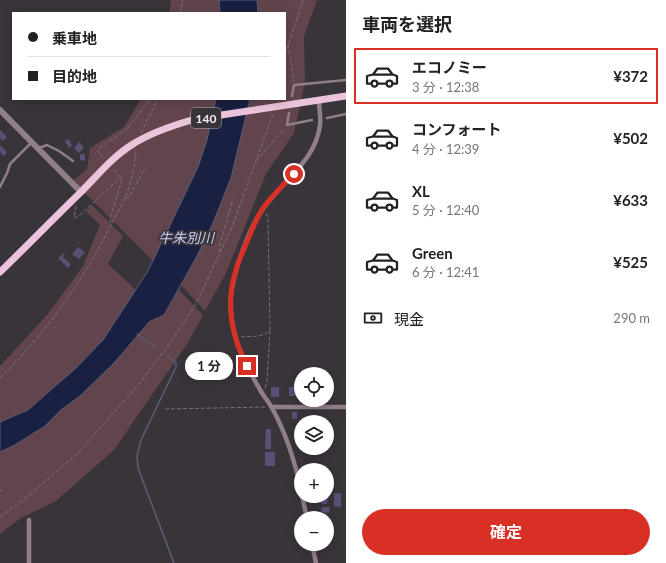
<!DOCTYPE html>
<html lang="ja">
<head>
<meta charset="utf-8">
<style>
  :root { --surface:#fff; --page:#f2f2f2; --text:#222; --muted:#767676; --line:#e0e0e0; --accent:#d93025 }
  body { margin:0; font-family:Lato,"Noto Sans JP",sans-serif; background:var(--page); color:var(--text); height:100vh; display:flex; flex-direction:column; font-size:15px; white-space:nowrap }
  * { box-sizing:border-box; margin:0 }
  p { font-size:13px; color:var(--muted) }
  .icon { flex:none; width:22px; height:22px; fill:none; stroke:currentColor; stroke-width:2; stroke-linecap:round; stroke-linejoin:round }
  .map { position:relative; flex:1; overflow:hidden }
  .drawer { display:flex; flex-direction:column; background:var(--surface); width:320px }
  .drawer>* { flex:none }
  .hud { position:absolute; left:12px; top:12px; width:274px; height:88px; border-radius:0px; box-shadow:0 2px 10px #0003; display:grid; align-content:center; height:88px; padding:0 16px; background:var(--surface) }
  .buttons { position:absolute; left:294px; top:367px; display:grid; gap:8px }
  .buttons a { display:grid; place-items:center; width:40px; height:40px; border-radius:50%; background:var(--surface); box-shadow:0 2px 10px #0003; font-size:20px }
  .end { position:absolute; width:18px; height:18px; margin:-9px; border:5px solid #d93025; background:#fff; box-shadow:0 0 0 2px #fff }
  .from { border-radius:50% }
  .bubble { position:absolute; height:28px; border-radius:14px; background:var(--surface); box-shadow:0 2px 10px #0003; font-size:13px; font-weight:700; line-height:28px; text-align:center }
  .hud b { display:flex; align-items:center; gap:14px; height:38px; font-size:15px }
  .hud b+b { border-top:1px solid var(--line) }
  .hud i { width:10px; height:10px; background:var(--text) }
  ul { padding:0; list-style:none }
  li { display:flex; align-items:center; gap:12px; height:56px; margin:0 8px 6px; padding:0 8px; border:2px solid transparent; border-radius:0px }
  li div { flex:1 }
  li b { display:block; font-size:15px }
  li em { font-style:normal; font-weight:700 }
  li.selected { border-color:var(--accent) }
  li>.icon { width:36px; height:36px; stroke-width:1.5 }
  h2 { padding:0 16px; font-size:18px; line-height:48px }
  .pay { display:flex; align-items:center; gap:10px; height:44px; padding:0 16px; font-size:15px }
  .pay p { margin-inline-start:auto }
  .cta { display:flex; gap:8px; margin-top:auto; padding:8px 16px }
  .cta a { flex:1; height:46px; border-radius:24px; background:var(--accent); color:#fff; font-size:16px; font-weight:700; line-height:46px; text-align:center }
  main { display:flex; flex:1; min-height:0 }
  .map>svg:first-child { display:block }
  .green { fill:#62454c }
  .water { fill:#1a2041; stroke:#5a5e76 }
  .lines { fill:none; stroke-linecap:round; stroke-linejoin:round }
  .stream { stroke:#5a5e76; stroke-width:1.5 }
  .building { fill:#5a5076 }
  .path { stroke:#777277; stroke-width:1; stroke-dasharray:4 2; stroke-linecap:butt }
  .service { stroke:#907e89; stroke-width:2.5 }
  .minor { stroke:#907e89; stroke-width:4.5 }
  .tertiary { stroke:#907e89; stroke-width:6 }
  .primary { stroke:#ebc4dc; stroke-width:7 }
  .route { stroke:#d93025; stroke-width:5 }
  .labels { text-anchor:middle; dominant-baseline:central; stroke-width:3.5; stroke-linejoin:round; paint-order:stroke }
  .shield { fill:#39343a; stroke:#bab6ba; stroke-width:1 }
  .shield-label { font-size:12px; font-weight:bold; fill:#f1eef1 }
  .water-label { font-size:14px; font-style:italic; fill:#c4cef5; stroke:#39343a }
</style>
</head>
<body>
<main>
<div class="map">
<svg width="346" height="563" viewBox="0 0 346 563">
  <rect width="100%" height="100%" fill="#39343a"/>
  <path class="green" d="M 171,0 L 220,0 L 219,3 L 220,13 L 169,13 Z
    M 257,0 L 317,0 L 304,36 L 305,82 L 294,133 L 266,174 L 226,273 L 205,311 L 181,285 L 197,256 L 213,223 L 231,178 L 250,99 L 285,99 L 285,13 L 258,13 Z
    M 141,99 L 216,99 L 207,140 L 198,167 L 153,261 L 73,181 L 87,169 L 90,148 L 124,127 Z
    M 92,205 L 123,236 L 108,264 L 136,290 L 103,340 L 76,368 L 28,410 L 0,422 L 0,366 L 48,314 L 83,266 L 100,225 L 86,211 Z
    M 178,289 L 203,315 L 187,344 L 114,450 L 56,501 L 21,518 L 0,534 L 0,452 L 13,446 L 45,426 L 62,409 L 80,396 L 114,363 L 149,322 L 164,315 Z"/>
  <path class="water" d="M 220,0 L 257,0 L 258,13 L 220,13 L 219,3 Z
    M 216,99 L 250,99 L 231,178 L 213,223 L 197,256 L 164,315 L 149,322 L 114,363 L 80,396 L 62,409 L 45,426 L 13,446 L 0,452 L 0,422 L 28,410 L 76,368 L 103,340 L 148,271 L 198,167 L 207,140 Z"/>
  <g class="lines">
    <path class="stream" d="M 137,334 L 155,347
      M 168,356 L 176,363 L 176,367 L 141,440 L 137,456 L 138,468 L 174,563"/>
  </g>
  <path class="building" d="M 0,130 L 7,137 L 3,141 L 0,138 Z
    M 69,139 L 72,146 L 69,148 L 65,141 Z
    M 79,142 L 84,147 L 79,153 L 74,148 Z
    M 0,145 L 7,152 L 4,156 L 0,152 Z
    M 80,154 L 85,154 L 85,161 L 80,160 Z
    M 78,247 L 85,252 L 79,259 L 72,254 Z
    M 64,253 L 65,254 L 63,257 L 71,264 L 68,268 L 58,258 Z
    M 271,387 L 279,387 L 279,397 L 271,397 Z
    M 289,387 L 296,387 L 295,396 L 289,396 Z
    M 298,387 L 301,387 L 301,396 L 297,396 Z
    M 292,412 L 297,412 L 297,419 L 292,419 Z
    M 266,429 L 271,429 L 271,449 L 265,449 Z
    M 265,452 L 275,452 L 275,466 L 265,466 Z
    M 334,493 L 341,493 L 341,507 L 334,506 Z
    M 327,494 L 329,494 L 327,504 L 321,504 L 321,499 L 319,499 L 319,497 L 327,496 Z
    M 322,507 L 330,507 L 329,513 L 321,512 Z
    M 327,522 L 332,522 L 333,529 L 327,529 Z"/>
  <g class="lines">
    <path class="path" d="M 180,13 L 183,0
      M 288,44 L 294,81
      M 285,55 L 303,0
      M 141,133 L 158,99
      M 103,158 L 98,151 L 98,149 L 128,128 L 150,99
      M 256,161 L 284,129
      M 125,198 L 129,197 L 145,168
      M 76,206 L 74,218 L 79,216 L 121,177
      M 111,223 L 110,219 L 122,179 L 114,170
      M 220,252 L 219,247 L 233,199
      M 241,337 C 251,336 263,338 270,330 L 268,219 L 266,213
      M 0,378 C 46,333 82,282 111,225 C 115,216 121,207 125,198 C 131,184 135,166 136,150
      M 265,388 L 267,382 L 270,330
      M 165,409 L 265,407
      M 0,491 L 2,490
      M 0,517 L 32,493 L 79,452 L 139,384 L 170,343 L 196,304 L 232,227 L 273,114"/>
    <path class="service" d="M 292,96 L 294,85 L 346,80
      M 289,113 L 287,125 L 312,120
      M 327,118 L 346,114
      M 39,148 L 47,145 L 59,151 L 73,161
      M 0,187 L 7,173 L 10,164 L 32,142"/>
    <path class="minor" d="M 272,407 L 346,407
      M 301,490 C 295,462 286,433 272,408 C 269,402 265,398 262,393 C 244,363 228,332 231,296 C 233,273 249,228 263,209 C 282,181 316,161 320,125 C 321,117 319,108 319,100
      M 302,496 L 307,518
      M 29,520 L 29,563
      M 312,544 L 316,563"/>
    <path class="tertiary" d="M 0,110 L 81,192"/>
    <path class="primary" d="M 0,272 C 27,246 53,219 80,193 C 97,176 112,157 133,144 C 152,132 174,125 195,119 L 346,96"/>
  </g>
  <g class="lines">
    <path class="route" d="M 247,366 C 231,335 225,304 236,270 C 238,261 243,252 246,244 C 251,232 256,219 263,208 C 272,196 283,185 294,174"/>
  </g>
  <g class="labels">
    <rect class="shield" x="191" y="108" width="30" height="20" rx="3"/>
    <g class="shield-label">
      <text x="206" y="118">140</text>
    </g>
    <g class="water-label">
      <text x="186" y="237">牛朱別川</text>
    </g>
  </g>
</svg>
<div class="buttons">
<a><svg class="icon" aria-label="locate" viewBox="0 0 24 24"><circle cx="12" cy="12" r="6"/><path d="M12 2v4M12 18v4M2 12h4M18 12h4"/></svg></a>
<a><svg class="icon" aria-label="layers" viewBox="0 0 24 24"><path d="M12 4l9 5-9 5-9-5zM3 14l9 5 9-5"/></svg></a>
<a>+</a>
<a>−</a>
</div>
<i class="end from" style="left:294px;top:174px"></i>
<i class="end" style="left:247px;top:366px"></i>
<div class="bubble" style="left:185px;top:352px;width:48px">1 分</div>
<div class="hud">
<b><i class="from"></i>乗車地</b>
<b><i></i>目的地</b>
</div>
</div>
<section class="drawer">
<h2>車両を選択</h2>
<ul>
<li class="selected"><svg class="icon" aria-label="car" viewBox="0 0 24 24"><path d="M5 17H2v-5l4-1 3-4h7l3 4 3 1v5h-3M9 17h6M6 11h13"/><circle cx="7" cy="17" r="2"/><circle cx="17" cy="17" r="2"/></svg><div><b>エコノミー</b><p>3 分 · 12:38</p></div><em>¥372</em></li>
<li><svg class="icon" aria-label="car" viewBox="0 0 24 24"><path d="M5 17H2v-5l4-1 3-4h7l3 4 3 1v5h-3M9 17h6M6 11h13"/><circle cx="7" cy="17" r="2"/><circle cx="17" cy="17" r="2"/></svg><div><b>コンフォート</b><p>4 分 · 12:39</p></div><em>¥502</em></li>
<li><svg class="icon" aria-label="car" viewBox="0 0 24 24"><path d="M5 17H2v-5l4-1 3-4h7l3 4 3 1v5h-3M9 17h6M6 11h13"/><circle cx="7" cy="17" r="2"/><circle cx="17" cy="17" r="2"/></svg><div><b>XL</b><p>5 分 · 12:40</p></div><em>¥633</em></li>
<li><svg class="icon" aria-label="car" viewBox="0 0 24 24"><path d="M5 17H2v-5l4-1 3-4h7l3 4 3 1v5h-3M9 17h6M6 11h13"/><circle cx="7" cy="17" r="2"/><circle cx="17" cy="17" r="2"/></svg><div><b>Green</b><p>6 分 · 12:41</p></div><em>¥525</em></li>
</ul>
<div class="pay"><svg class="icon" aria-label="cash" viewBox="0 0 24 24"><path d="M3 7h18v10H3z"/><circle cx="12" cy="12" r="2"/></svg>現金<p>290 m</p></div>
<div class="cta"><a>確定</a></div>
</section>
</main>
</body>
</html>
